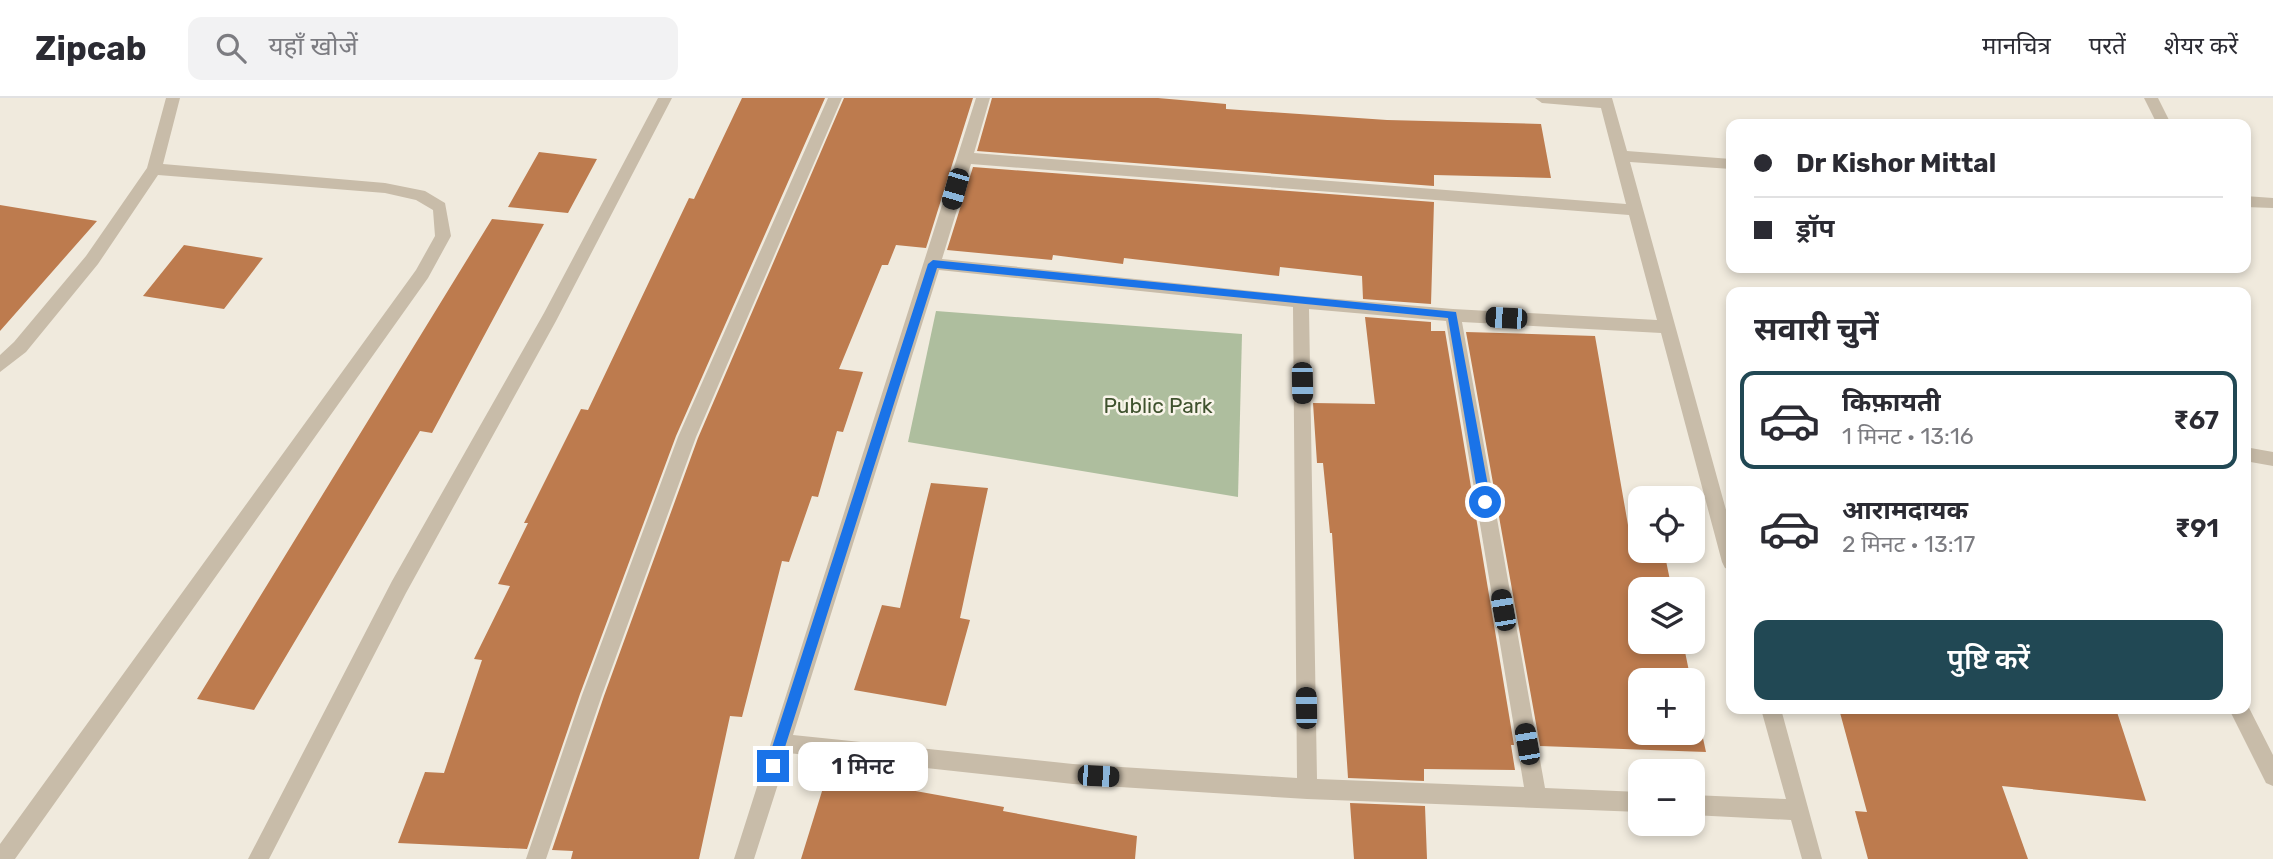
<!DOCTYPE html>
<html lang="hi">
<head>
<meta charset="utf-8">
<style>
  :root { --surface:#fff; --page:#f2f2f3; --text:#2b2b33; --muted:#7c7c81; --line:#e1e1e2; --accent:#214854 }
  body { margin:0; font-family:Rubik,"Noto Sans Devanagari",sans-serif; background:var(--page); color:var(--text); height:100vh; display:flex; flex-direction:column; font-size:26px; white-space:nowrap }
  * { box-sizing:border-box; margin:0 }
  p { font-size:23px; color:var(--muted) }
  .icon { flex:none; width:38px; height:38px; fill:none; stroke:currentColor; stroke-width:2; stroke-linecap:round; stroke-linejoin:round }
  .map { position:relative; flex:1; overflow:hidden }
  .sheet { position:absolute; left:1726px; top:189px; width:525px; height:427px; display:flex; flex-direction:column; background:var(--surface); border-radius:14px; box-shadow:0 4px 10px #0003 }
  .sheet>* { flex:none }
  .hud { position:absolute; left:1726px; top:21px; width:525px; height:154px; border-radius:14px; box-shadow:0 4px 10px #0003; display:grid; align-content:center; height:154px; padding:0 28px; background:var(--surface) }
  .controls { position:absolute; left:1628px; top:388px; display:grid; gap:14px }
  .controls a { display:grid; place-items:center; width:77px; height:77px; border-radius:14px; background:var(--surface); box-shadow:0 4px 10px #0003; font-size:35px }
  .end { position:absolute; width:32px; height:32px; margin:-16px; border:9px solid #1a73e8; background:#fff; box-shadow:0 0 0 4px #fff }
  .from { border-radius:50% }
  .bubble { position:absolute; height:49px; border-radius:14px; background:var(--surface); box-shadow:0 4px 10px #0003; font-size:23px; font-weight:600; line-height:49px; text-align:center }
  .car { position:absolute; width:21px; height:42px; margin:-21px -10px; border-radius:9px; box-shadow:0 0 5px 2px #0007; background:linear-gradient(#222 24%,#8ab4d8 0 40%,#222 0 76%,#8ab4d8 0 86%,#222 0) }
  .hud b { display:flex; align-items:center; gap:24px; height:66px; font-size:26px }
  .hud b+b { border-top:2px solid var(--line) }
  .hud i { width:18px; height:18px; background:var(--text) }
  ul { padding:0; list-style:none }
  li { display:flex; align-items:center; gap:21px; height:98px; margin:0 14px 10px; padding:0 14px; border:4px solid transparent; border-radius:14px }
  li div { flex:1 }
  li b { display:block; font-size:26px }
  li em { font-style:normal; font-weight:600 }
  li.on { border-color:var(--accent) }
  li>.icon { width:63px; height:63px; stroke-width:1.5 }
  h2 { padding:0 28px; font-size:32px; line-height:84px }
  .primary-button { display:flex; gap:14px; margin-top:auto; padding:14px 28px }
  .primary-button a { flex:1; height:80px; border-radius:14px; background:var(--accent); color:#fff; font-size:28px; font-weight:600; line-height:80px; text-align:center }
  header { display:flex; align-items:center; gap:42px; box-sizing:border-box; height:98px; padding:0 35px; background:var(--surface); border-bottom:2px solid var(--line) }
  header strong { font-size:33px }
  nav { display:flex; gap:38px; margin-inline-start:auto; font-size:24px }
  .search { width:490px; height:63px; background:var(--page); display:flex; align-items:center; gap:18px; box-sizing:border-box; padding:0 24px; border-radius:14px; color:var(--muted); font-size:26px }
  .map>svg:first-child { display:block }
  .green { fill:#aebe9e }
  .building { fill:#bd7b4e }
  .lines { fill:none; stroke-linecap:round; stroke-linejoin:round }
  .minor { fill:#c8bca9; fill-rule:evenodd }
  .route { fill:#1a73e8 }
  .labels { text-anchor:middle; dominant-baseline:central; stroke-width:5; stroke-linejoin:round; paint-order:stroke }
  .park-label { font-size:21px; fill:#3f522e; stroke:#f8f4e9 }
</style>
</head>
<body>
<header>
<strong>Zipcab</strong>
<div class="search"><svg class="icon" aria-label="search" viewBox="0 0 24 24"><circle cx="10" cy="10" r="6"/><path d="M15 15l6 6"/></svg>यहाँ खोजें</div>
<nav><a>मानचित्र</a><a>परतें</a><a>शेयर करें</a></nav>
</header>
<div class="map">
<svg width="2273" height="761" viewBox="0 0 2273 761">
  <rect width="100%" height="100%" fill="#f0eadd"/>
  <path class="green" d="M 936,213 L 1242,236 L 1238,399 L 908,344 Z"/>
  <path class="building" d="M 742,0 L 825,0 L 676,338 L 580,596 L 527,751 L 398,745 L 425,674 L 444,675 L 482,562 L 474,561 L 510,488 L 498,486 L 528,425 L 524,425 L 581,311 L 588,312 L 689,100 L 694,101 Z
    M 844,0 L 973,0 L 926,150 L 896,147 L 888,167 L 882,167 L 839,271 L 863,274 L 843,334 L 837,333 L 818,399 L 812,398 L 789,464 L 782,463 L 742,619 L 730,618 L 699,761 L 571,761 L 573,753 L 552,752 L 604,598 L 698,340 Z
    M 992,0 L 1158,0 L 1226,6 L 1226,11 L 1387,22 L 1541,26 L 1551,80 L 1434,77 L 1434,88 L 977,53 Z
    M 539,54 L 597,61 L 568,115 L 508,109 Z
    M 973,69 L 1434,104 L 1431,206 L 1363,201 L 1362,178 L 1280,169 L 1279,178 L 1124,160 L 1123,166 L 1053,157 L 1052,162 L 947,152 Z
    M 0,107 L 97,123 L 0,233 Z
    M 492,121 L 544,126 L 432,335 L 420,333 L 254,612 L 197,601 Z
    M 184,147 L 263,160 L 224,211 L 143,198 Z
    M 1365,219 L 1431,224 L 1431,233 L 1445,233 L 1514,647 L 1511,647 L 1515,672 L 1424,671 L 1424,683 L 1348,680 L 1332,435 L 1330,435 L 1323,365 L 1317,365 L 1313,305 L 1375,306 Z
    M 1466,234 L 1595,238 L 1628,427 L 1640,426 L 1640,453 L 1664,453 L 1672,492 L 1640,492 L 1640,544 L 1683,544 L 1691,583 L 1640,583 L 1640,635 L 1692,635 L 1692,590 L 1706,654 L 1540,648 Z
    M 931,385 L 988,390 L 960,520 L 970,522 L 946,608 L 854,592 L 882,507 L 900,510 Z
    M 1839,611 L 2116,611 L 2146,703 L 2002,688 L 2028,761 L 1868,761 L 1855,713 L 1867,714 Z
    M 827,677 L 1004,709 L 1003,713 L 1137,738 L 1135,761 L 801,761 Z
    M 1350,705 L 1425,708 L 1427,761 L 1354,761 Z"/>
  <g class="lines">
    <path class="minor" d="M 166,0 L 180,0 L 163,66 L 385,85 L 425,93 L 445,105 L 451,138 L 428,180 L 15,761 L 0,761 L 0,746 L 416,172 L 435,138 L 433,112 L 416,102 L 385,95 L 158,77 L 98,166 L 26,254 L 0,274 L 0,257 L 14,244 L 86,158 L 147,70 Z
      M 658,0 L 672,0 L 556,223 L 406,495 L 269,761 L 248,761 L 392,483 L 544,215 Z
      M 828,0 L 842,0 L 696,339 L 602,597 L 546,761 L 526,761 L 582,597 L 678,339 Z
      M 976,0 L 990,0 L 974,55 L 1626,106 L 1601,10 L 1542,5 L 1535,0 L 1612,0 L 1627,53 L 1731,61 L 1731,71 L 1630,64 L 1731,430 L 1731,472 L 1725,470 L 1722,464 L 1661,235 L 1462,224 L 1545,690 L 1640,694 L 1640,714 L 1307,701 L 1073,686 L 788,655 L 754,761 L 734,761 ZM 971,66 L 1629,117 L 1657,222 L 1453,211 L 1301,198 L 942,161 ZM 939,172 L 1293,209 L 1297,680 L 1073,666 L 793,637 ZM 1309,211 L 1446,223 L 1524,689 L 1317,681 Z
      M 2144,0 L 2158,0 L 2171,26 L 2157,26 Z
      M 2245,98 L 2273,100 L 2273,110 L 2245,109 Z
      M 2245,349 L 2273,354 L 2273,368 L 2245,363 Z
      M 2246,604 L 2273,657 L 2273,688 L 2266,685 L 2229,611 L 2245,611 Z
      M 1761,611 L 1781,611 L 1822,761 L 1802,761 L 1791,722 L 1692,717 L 1692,697 L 1786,701 Z"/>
  </g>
  <path class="route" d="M 933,162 L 1456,214 L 1491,404 L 1485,409 L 1479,404 L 1448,220 L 937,170 L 779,668 L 777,673 L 768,673 L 766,668 L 928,166 Z"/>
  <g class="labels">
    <g class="park-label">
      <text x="1158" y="307">Public Park</text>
    </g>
  </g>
</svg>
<div class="controls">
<a><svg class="icon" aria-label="locate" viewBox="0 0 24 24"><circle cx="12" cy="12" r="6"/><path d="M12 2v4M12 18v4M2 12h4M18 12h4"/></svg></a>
<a><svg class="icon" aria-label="layers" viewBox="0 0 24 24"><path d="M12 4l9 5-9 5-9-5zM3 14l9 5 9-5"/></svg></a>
<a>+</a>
<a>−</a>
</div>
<i class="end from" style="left:1485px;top:404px"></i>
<i class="end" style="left:773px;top:668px"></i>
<div class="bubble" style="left:798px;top:644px;width:130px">1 मिनट</div>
<i class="car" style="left:955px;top:91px;rotate:196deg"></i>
<i class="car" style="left:1506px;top:220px;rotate:273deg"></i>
<i class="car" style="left:1302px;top:285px;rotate:179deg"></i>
<i class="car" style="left:1503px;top:512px;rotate:350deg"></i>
<i class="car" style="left:1306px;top:610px;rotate:359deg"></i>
<i class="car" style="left:1527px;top:646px;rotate:350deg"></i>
<i class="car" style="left:1098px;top:678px;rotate:93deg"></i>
<div class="hud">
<b><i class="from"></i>Dr Kishor Mittal</b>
<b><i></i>ड्रॉप</b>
</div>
<section class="sheet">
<h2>सवारी चुनें</h2>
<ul>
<li class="on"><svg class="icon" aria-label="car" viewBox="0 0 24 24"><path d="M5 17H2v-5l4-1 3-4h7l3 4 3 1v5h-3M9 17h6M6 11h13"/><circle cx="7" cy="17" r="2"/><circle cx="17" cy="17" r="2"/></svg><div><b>किफ़ायती</b><p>1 मिनट · 13:16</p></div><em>₹67</em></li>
<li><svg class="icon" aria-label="car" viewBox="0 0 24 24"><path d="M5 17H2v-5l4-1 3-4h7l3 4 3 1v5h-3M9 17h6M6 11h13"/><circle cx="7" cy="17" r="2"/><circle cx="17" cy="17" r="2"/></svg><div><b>आरामदायक</b><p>2 मिनट · 13:17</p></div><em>₹91</em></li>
</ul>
<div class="primary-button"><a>पुष्टि करें</a></div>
</section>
</div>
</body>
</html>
